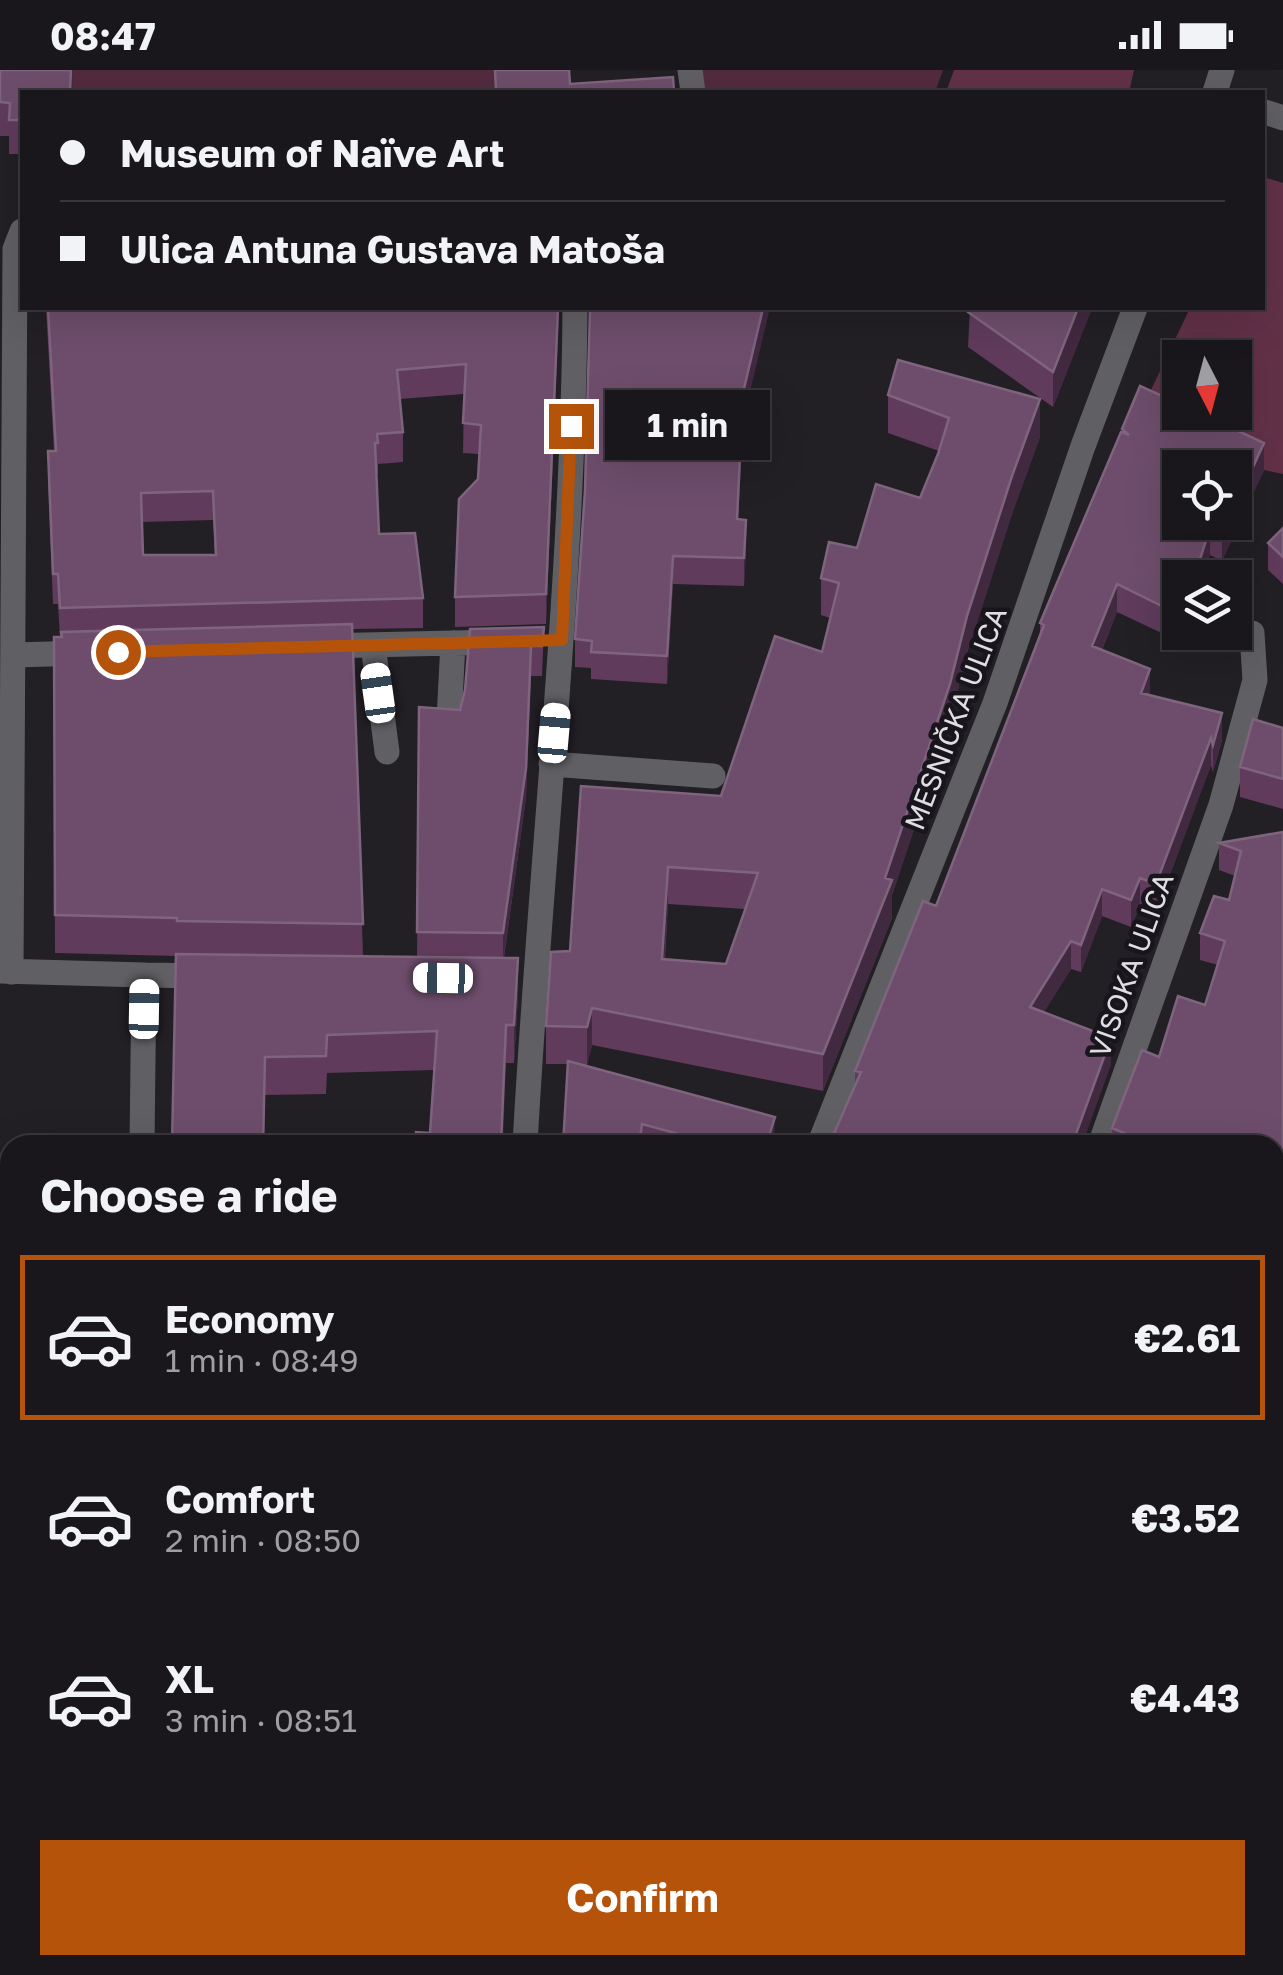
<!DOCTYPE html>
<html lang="en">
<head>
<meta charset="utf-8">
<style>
  :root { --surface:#1a171c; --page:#232025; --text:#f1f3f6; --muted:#9f9fa3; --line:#38363b; --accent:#b45309 }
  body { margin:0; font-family:"Golos Text",sans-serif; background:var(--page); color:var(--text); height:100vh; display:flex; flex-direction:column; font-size:38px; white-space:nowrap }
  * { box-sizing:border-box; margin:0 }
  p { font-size:32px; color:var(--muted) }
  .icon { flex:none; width:55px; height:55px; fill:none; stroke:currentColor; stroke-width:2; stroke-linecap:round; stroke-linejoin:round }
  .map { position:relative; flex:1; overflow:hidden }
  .panel { position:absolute; left:0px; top:1065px; width:1285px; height:840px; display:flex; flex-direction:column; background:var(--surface); border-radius:30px 30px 0 0; box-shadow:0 10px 40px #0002,0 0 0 2px var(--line) }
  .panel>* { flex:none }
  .banner { position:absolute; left:20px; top:20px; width:1245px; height:220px; border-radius:0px; box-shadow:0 10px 40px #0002,0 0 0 2px var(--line); display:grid; align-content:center; height:220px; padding:0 40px; background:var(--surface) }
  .needle { width:65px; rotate:174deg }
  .tools { position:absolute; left:1162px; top:270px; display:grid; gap:20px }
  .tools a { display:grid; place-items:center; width:90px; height:90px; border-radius:0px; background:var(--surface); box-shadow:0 10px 40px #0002,0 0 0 2px var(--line); font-size:50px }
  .end { position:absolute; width:45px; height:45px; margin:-22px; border:12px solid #b45309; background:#fff; box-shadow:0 0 0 5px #fff }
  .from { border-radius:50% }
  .bubble { position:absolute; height:70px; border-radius:0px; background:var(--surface); box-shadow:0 10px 40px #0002,0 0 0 2px var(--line); font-size:32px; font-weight:700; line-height:70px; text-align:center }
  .car { position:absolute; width:30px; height:60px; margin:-30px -15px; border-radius:12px; box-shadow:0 0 8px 2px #0007; background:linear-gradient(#fff 24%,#345 0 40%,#fff 0 76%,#345 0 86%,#fff 0) }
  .banner b { display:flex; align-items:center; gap:35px; height:95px; font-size:38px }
  .banner b+b { border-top:2px solid var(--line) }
  .banner i { width:25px; height:25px; background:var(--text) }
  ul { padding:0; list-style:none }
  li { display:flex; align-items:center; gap:30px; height:165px; margin:0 20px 15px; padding:0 20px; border:5px solid transparent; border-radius:0px }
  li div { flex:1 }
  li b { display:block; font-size:38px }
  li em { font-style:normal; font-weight:700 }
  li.active { border-color:var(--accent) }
  li>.icon { width:90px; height:90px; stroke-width:1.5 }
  h2 { padding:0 40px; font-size:45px; line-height:120px }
  .action { display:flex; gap:20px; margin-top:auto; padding:20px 40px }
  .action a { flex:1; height:115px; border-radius:0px; background:var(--accent); color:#fff; font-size:40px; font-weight:700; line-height:115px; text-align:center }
  .status { display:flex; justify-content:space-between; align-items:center; height:70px; padding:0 50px; background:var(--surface); direction:ltr }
  .status svg { height:28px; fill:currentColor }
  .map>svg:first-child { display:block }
  .green { fill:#532b3e }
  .forest { fill:#623148; fill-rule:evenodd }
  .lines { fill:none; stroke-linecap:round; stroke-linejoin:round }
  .minor { stroke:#606064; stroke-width:25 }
  .wall { fill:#603b5c; fill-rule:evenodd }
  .shaded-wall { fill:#412940 }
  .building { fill:#6d4d6b; stroke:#7f647e; stroke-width:2.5; fill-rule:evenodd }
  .route { stroke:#b45309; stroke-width:12 }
  .labels { text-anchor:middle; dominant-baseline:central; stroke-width:9; stroke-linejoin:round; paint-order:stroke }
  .street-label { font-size:28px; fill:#e0dee3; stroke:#19151c }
</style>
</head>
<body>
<div class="status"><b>08:47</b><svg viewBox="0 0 49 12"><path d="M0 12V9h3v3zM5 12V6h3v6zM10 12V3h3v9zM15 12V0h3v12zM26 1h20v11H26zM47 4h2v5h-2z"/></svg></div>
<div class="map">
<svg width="1283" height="1905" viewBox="0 0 1283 1905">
  <rect width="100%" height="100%" fill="#221f25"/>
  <path class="green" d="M 73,0 L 494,0 L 495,22 L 72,22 Z
    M 696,0 L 943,0 L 935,22 L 698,22 Z"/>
  <path class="forest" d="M 954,0 L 1134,0 L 1130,18 L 1080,22 L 946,22 Z
    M 1263,107 L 1283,113 L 1283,404 L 1264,400 L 1140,343 L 1190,238 L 1262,238 ZM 1180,288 L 1235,288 L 1235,342 L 1180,342 Z
    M 1283,1342 L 1283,1831 L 1275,1835 L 1275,1360 Z
    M 784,1895 L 1116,1895 L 1109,1905 L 776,1905 Z"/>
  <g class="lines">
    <path class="minor" d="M 690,0 L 693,22
      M 1215,22 L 1222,0
      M 1262,41 L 1283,48
      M 373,575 L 387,682
      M 319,576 L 499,572
      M 14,585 L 84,583
      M 449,649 L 453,573
      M 551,694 L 713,706
      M 0,901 L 144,905 L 142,1075
      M 11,902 L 15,179 L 22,161
      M 144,905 L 208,906
      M 525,1075 C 540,796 573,517 575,238
      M 819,1075 L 995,633 L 1083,376 L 1135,238
      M 1100,1075 L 1221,735 L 1255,610 L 1252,563
      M 0,1401 L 10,1400
      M 220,1905 L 221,1895"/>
  </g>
  <path class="wall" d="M 0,0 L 73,0 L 72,22 L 22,22 L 22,84 L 9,84 L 9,66 L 0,66 Z
    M 46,238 L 559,238 L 546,554 L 455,557 L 455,527 L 478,409 L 479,384 L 463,383 L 464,324 L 400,329 L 403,362 L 403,392 L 378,394 L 378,403 L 376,403 L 379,464 L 423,528 L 423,558 L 353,559 L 363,886 L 417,887 L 419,637 L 460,640 L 544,557 L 542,606 L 531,606 L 526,728 L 504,888 L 518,926 L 514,993 L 506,993 L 430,1063 L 434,1000 L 327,1003 L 326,1024 L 265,1025 L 264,1075 L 172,1075 L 176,886 L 55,883 L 54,567 L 60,567 L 58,534 L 53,534 L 48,411 L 48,381 L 54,381 ZM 213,450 L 215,485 L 143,485 L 142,452 Z
    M 970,238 L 1092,238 L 1053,337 L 968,277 Z
    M 888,325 L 1040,367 L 1012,444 L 967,583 L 950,652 L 892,825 L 892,848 L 823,1021 L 592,975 L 587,995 L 582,995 L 792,1075 L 563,1075 L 568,994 L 546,994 L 546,956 L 570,881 L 721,726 L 822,582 L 830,548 L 821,545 L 821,508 L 920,428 L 939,381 L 888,363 ZM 668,834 L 745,839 L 726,894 L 665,890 Z
    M 743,351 L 738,450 L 746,478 L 744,516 L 673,514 L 667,614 L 591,609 L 591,598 L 575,597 L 575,569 L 585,420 Z
    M 1122,359 L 1264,400 L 1222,491 L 1210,485 L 1180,508 L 1180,562 L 1185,562 L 1183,566 L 1168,566 L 1117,542 L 1102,580 L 1150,625 L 1222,670 L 1213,702 L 1211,695 L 1156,842 L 1140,836 L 1131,857 L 1102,846 L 1081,902 L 1071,899 L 1044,942 L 1111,995 L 855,1015 L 855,1001 L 936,836 L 1040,565 L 1040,553 L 1122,363 Z
    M 1283,458 L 1283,514 L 1268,500 L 1268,473 Z
    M 1283,658 L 1283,739 L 1240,727 L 1240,697 Z
    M 1283,762 L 1283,1154 L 1275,1178 L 1275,1075 L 1112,1075 L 1112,1058 L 1159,987 L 1205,935 L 1218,895 L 1200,890 L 1200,863 L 1229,830 L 1235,806 L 1219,800 L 1219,773 Z
    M 0,1085 L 10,1085 L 10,1294 L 0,1294 Z
    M 0,1403 L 10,1403 L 10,1511 L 0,1510 Z
    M 0,1589 L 10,1590 L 10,1856 L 0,1857 Z
    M 362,1895 L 422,1895 L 421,1905 L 373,1905 Z"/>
  <path class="shaded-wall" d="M 71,0 L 73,0 L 72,22 L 70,22 Z
    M 558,238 L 559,238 L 546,554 L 546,524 Z
    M 763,238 L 770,238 L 743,351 L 737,477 L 743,323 Z
    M 1078,238 L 1092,238 L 1053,337 L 1053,302 Z
    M 1040,329 L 1040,367 L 1012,444 L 967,583 L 950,652 L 892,825 L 892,848 L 823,1021 L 823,984 L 885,808 L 1012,406 Z
    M 1264,373 L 1264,400 L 1222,491 L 1222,463 L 1227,452 L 1235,452 L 1235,436 Z
    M 746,450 L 746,478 L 744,516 L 744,488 Z
    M 1210,458 L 1210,485 L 1203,508 L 1194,508 Z
    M 673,486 L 673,514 L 667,614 L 667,586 Z
    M 1117,514 L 1117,542 L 1092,603 L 1092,576 Z
    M 531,576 L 526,728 L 503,893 L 503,863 Z
    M 1150,599 L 1150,627 L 1141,623 Z
    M 1222,643 L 1222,670 L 1213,702 L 1213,675 Z
    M 1211,668 L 1211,695 L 1156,842 L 1156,814 Z
    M 668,797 L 668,834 L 662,927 L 662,889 Z
    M 1140,808 L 1140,836 L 1131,857 L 1131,830 Z
    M 1102,819 L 1102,846 L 1081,902 L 1081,875 Z
    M 1071,871 L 1071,899 L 1030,964 L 1030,937 Z
    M 518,888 L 518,926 L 514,993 L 514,955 Z
    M 592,938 L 592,975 L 587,995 L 587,957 Z
    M 506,955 L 506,993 L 503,1075 L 501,1075 Z
    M 1111,968 L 1111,995 L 1082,1075 L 1072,1075 Z
    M 775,1047 L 774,1075 L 769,1066 Z
    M 1283,1127 L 1283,1154 L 1275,1178 L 1275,1152 Z
    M 650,1895 L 697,1895 L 684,1905 L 638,1905 Z"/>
  <path class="building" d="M 0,0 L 71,0 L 70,22 L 22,22 L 22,50 L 9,50 L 10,33 L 0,32 Z
    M 495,0 L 569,0 L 570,14 L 673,7 L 674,22 L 496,22 Z
    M 48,238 L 558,238 L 546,524 L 455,527 L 459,429 L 478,409 L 481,355 L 463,353 L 466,294 L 397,300 L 403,362 L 377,364 L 378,373 L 375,373 L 379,464 L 415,463 L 423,528 L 60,538 L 58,504 L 53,504 L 48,381 L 56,381 ZM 213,421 L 216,485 L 143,485 L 141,423 Z
    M 590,238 L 763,238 L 743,323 L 737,449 L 746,450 L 744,488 L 673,486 L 667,586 L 591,582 L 592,571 L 575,569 L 585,420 Z
    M 970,238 L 1078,238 L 1053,302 L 968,242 Z
    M 898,290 L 1040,329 L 1012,406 L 967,546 L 950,614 L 885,808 L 892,810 L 823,984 L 592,938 L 587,957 L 546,956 L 551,882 L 570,881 L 581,716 L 721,726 L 775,566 L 822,582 L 839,513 L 821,508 L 829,472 L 857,478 L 876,414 L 920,428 L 938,384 L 949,348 L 888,325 ZM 668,797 L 758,803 L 726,894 L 662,889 Z
    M 1140,316 L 1180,334 L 1180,342 L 1198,342 L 1264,373 L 1235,436 L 1235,398 L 1180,398 L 1180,452 L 1227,452 L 1222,463 L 1210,458 L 1194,508 L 1180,508 L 1180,539 L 1168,539 L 1117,514 L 1092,576 L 1150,599 L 1141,623 L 1222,643 L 1213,675 L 1211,668 L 1156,814 L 1140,808 L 1131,830 L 1102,819 L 1081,875 L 1071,871 L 1030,937 L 1111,968 L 1072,1075 L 829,1075 L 861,1002 L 855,1001 L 923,831 L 936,836 L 1044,555 L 1040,553 L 1121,362 L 1129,365 L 1122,359 Z
    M 1283,458 L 1283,487 L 1268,473 Z
    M 352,554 L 363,854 L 177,851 L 177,848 L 55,845 L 54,567 L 62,567 L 61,562 Z
    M 544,557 L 542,576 L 531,576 L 526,698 L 503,863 L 417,862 L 419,637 L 460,640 L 465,620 L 470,559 Z
    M 1253,649 L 1283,658 L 1283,709 L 1240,697 Z
    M 1283,762 L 1283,1127 L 1275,1152 L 1275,1075 L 1153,1075 L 1112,1058 L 1142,980 L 1159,987 L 1178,926 L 1205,935 L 1225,871 L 1200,863 L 1214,826 L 1229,830 L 1241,781 L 1219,773 Z
    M 176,884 L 518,888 L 514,955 L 506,955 L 501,1075 L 415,1075 L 416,1062 L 430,1063 L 437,961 L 327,965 L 326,986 L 265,987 L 263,1075 L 172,1075 Z
    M 568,991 L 775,1047 L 769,1066 L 792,1075 L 719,1075 L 642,1054 L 639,1075 L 563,1075 Z
    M 0,1085 L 10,1085 L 10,1256 L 0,1256 Z
    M 0,1403 L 10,1403 L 10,1484 L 0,1484 Z
    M 0,1589 L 10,1590 L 10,1830 L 0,1831 Z
    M 85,1895 L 191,1895 L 190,1905 L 40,1905 L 85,1901 Z
    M 256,1895 L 347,1895 L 347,1905 L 256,1905 Z
    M 390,1895 L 418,1895 L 417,1905 L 400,1905 Z
    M 435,1895 L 650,1895 L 638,1905 L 427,1905 Z"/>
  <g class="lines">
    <path class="route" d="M 118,582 L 562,570 L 571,356"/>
  </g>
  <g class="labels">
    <g class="street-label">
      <text transform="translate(955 648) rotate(-69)">MESNIČKA ULICA</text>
      <text transform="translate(1131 895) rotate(-70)">VISOKA ULICA</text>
    </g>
  </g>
</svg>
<div class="tools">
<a><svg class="needle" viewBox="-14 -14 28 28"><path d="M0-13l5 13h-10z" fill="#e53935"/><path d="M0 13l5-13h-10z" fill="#9f9fa3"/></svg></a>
<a><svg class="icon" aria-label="locate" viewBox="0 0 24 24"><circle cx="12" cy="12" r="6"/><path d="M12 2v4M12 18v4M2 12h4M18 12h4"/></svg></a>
<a><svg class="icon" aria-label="layers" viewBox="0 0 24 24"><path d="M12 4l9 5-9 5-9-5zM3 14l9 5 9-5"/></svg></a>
</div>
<i class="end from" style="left:118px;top:582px"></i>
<i class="end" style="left:571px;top:356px"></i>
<div class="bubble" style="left:605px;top:320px;width:165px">1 min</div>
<i class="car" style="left:378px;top:623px;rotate:352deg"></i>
<i class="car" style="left:554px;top:663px;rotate:5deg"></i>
<i class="car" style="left:443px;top:908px;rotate:271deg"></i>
<i class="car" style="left:144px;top:939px;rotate:1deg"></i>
<div class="banner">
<b><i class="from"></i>Museum of Naïve Art</b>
<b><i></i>Ulica Antuna Gustava Matoša</b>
</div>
<section class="panel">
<h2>Choose a ride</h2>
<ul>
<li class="active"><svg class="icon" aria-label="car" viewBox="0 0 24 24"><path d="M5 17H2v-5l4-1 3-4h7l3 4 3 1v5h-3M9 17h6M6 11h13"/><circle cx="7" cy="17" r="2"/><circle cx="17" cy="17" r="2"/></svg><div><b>Economy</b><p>1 min · 08:49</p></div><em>€2.61</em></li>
<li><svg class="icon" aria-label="car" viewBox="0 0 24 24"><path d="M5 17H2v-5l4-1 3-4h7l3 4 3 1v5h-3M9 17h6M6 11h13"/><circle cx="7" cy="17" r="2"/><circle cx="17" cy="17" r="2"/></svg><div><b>Comfort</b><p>2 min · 08:50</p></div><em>€3.52</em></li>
<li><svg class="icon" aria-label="car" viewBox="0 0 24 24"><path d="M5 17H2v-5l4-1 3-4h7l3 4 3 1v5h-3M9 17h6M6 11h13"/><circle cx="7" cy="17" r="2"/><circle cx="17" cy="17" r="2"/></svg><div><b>XL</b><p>3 min · 08:51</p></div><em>€4.43</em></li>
</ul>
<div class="action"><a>Confirm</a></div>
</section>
</div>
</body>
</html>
